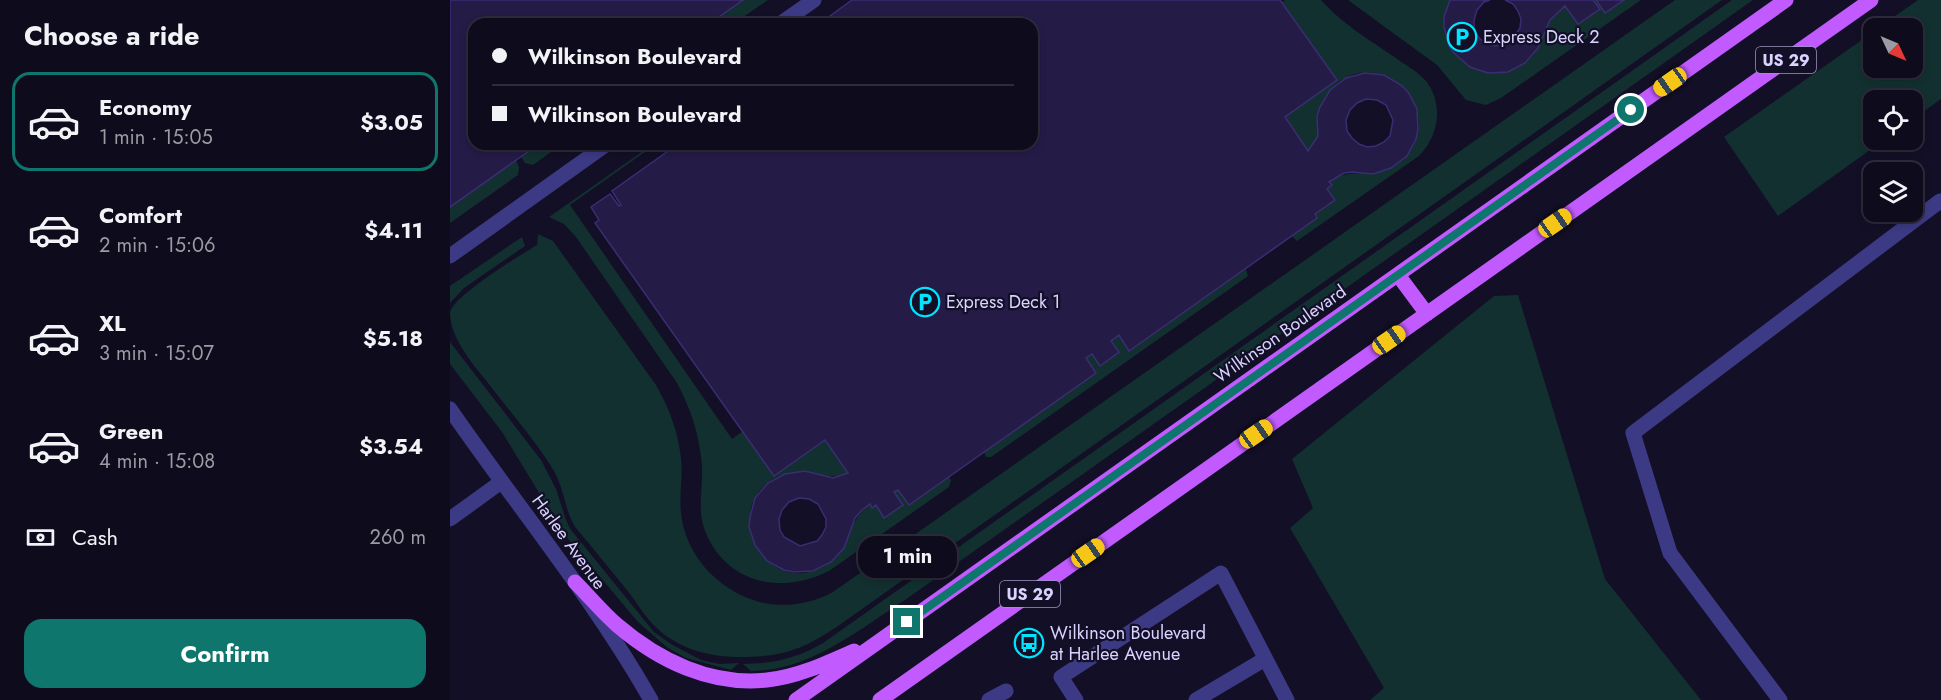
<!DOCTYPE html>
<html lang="en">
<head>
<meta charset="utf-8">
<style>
  :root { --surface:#0e0b1c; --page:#1c1929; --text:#f1f3f6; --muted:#9b9ba3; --line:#2e2b3b; --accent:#0f766e }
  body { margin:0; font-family:Jost,sans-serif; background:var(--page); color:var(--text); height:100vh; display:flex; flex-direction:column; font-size:22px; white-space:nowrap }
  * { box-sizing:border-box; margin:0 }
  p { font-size:20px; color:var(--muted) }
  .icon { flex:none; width:33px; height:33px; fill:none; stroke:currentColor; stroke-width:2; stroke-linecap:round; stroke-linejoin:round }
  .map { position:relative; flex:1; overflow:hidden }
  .panel { display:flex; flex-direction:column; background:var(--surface); width:450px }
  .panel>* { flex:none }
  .top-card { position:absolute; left:18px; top:18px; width:570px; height:132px; border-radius:18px; box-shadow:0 3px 9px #0003,0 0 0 2px var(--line); display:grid; align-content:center; height:132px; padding:0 24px; background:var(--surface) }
  .needle { width:39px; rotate:134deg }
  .fabs { position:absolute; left:1413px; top:18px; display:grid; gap:12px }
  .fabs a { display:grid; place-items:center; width:60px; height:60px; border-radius:12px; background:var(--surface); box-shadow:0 3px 9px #0003,0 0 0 2px var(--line); font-size:30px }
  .end { position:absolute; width:27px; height:27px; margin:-14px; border:8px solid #0f766e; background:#fff; box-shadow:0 0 0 3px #fff }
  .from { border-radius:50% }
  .bubble { position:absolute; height:42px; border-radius:18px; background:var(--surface); box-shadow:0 3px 9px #0003,0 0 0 2px var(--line); font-size:20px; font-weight:700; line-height:42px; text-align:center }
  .car { position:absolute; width:18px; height:36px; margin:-18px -9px; border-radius:8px; box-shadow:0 0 4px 2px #0007; background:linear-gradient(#f5c518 24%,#345 0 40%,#f5c518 0 76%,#345 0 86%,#f5c518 0) }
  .top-card b { display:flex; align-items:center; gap:21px; height:57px; font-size:22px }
  .top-card b+b { border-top:2px solid var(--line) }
  .top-card i { width:15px; height:15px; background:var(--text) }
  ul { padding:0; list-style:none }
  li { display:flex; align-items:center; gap:18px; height:99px; margin:0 12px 9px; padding:0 12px; border:3px solid transparent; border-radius:18px }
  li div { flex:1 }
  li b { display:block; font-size:22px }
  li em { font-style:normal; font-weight:700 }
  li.active { border-color:var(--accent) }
  li>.icon { width:54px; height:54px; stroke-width:1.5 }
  h2 { padding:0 24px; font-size:27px; line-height:72px }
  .pay { display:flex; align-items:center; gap:15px; height:66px; padding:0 24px; font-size:22px }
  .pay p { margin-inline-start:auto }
  .action { display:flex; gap:12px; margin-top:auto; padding:12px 24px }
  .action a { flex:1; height:69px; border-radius:18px; background:var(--accent); color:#fff; font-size:24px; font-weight:700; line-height:69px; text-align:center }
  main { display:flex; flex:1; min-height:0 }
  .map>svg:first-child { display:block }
  .green { fill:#12302f }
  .building { fill:#241b47; stroke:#3b2d73; stroke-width:1.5; fill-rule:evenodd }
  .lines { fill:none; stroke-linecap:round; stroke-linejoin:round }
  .minor { stroke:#3d3a85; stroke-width:15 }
  .major { stroke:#c25bff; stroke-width:15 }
  .route { stroke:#0f766e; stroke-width:8 }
  .labels { text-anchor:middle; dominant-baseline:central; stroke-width:4.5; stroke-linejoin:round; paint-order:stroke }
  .shield { fill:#130f26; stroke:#9e99be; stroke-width:1.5 }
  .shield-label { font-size:16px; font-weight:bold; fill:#d9d4ff }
  .poi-label { font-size:18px; fill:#d9d4ff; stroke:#130f26; text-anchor:start }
  .street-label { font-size:18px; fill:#d9d4ff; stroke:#130f26 }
</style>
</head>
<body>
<main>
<section class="panel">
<h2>Choose a ride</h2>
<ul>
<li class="active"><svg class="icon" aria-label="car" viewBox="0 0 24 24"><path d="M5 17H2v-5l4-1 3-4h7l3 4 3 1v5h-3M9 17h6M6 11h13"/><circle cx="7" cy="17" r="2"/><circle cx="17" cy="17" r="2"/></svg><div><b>Economy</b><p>1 min · 15:05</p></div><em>$3.05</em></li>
<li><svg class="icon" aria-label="car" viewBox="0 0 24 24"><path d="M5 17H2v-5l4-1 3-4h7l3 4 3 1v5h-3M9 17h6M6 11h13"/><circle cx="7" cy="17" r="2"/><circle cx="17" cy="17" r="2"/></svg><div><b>Comfort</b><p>2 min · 15:06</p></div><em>$4.11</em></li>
<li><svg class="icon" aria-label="car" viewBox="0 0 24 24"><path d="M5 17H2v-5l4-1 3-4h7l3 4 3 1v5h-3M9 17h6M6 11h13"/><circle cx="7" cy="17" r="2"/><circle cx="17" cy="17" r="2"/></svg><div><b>XL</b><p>3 min · 15:07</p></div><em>$5.18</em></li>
<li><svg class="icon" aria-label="car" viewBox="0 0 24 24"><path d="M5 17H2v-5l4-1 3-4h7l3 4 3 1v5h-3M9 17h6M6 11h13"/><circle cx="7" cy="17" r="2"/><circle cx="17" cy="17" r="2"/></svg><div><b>Green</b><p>4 min · 15:08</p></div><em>$3.54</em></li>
</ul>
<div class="pay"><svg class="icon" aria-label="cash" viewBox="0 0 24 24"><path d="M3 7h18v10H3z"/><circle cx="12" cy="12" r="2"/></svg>Cash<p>260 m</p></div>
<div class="action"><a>Confirm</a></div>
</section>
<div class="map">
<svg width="1491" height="700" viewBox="0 0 1491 700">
  <rect width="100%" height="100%" fill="#130f26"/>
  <path class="green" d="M 293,0 L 318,0 L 283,24 L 259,24 Z
    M 835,0 L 871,0 C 891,23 918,39 943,56 C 954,64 967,71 976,81 C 994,105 989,135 969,156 L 847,241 L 842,236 L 867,218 L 865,214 L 877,189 L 881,185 L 879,182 C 905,163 928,185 954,158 C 999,113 931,43 884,86 C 874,95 868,108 867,122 C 867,126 869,132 868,136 C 867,141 861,146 858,151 L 835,117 L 887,80 L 832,2 Z
    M 898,0 L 1000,0 C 992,17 992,37 1004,52 C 1023,78 1062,80 1083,55 C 1090,47 1091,39 1095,30 C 1098,20 1107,13 1115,6 L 1128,24 L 1149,9 L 1143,0 L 1146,0 L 1155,13 L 1174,0 L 1191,0 L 1051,98 L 1036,105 L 1016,100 L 987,65 Z
    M 1225,0 L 1272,0 L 388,626 C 352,650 333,657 289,657 C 256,657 222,647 199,620 C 192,612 187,603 180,594 C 162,572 144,549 125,527 C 115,510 114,489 104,471 C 84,438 58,410 35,379 C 21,362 0,337 0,312 C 6,294 69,256 87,245 L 88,234 L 103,241 L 206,385 C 219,408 228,431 231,458 C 233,476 229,495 231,513 C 235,553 265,587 303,600 C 329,609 359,605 383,592 Z
    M 1282,0 L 1303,0 L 455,600 C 408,630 360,671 301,671 L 293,664 C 322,664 348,658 373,643 Z
    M 1468,0 L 1491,0 L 1491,99 L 1463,119 L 1462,100 L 1424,100 L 1424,140 L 1434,140 L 1328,216 L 1274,137 L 1423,32 L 1424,68 L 1462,68 L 1462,28 L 1428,28 Z
    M 89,144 L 112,144 L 83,165 L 75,163 L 71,157 Z
    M 203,144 L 206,144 L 120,205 L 282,439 L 293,431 L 375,440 L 398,473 C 374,483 352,465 327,477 C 269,506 313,596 371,568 C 402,553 394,523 420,504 L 422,508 L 426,505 L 434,517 L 453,505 L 444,492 L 448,490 L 459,505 L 499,477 L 501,480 L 499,487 L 379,571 C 332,595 276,584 255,531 C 247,511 253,488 252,467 C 250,437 241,409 227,383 L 126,237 L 114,224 L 99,217 Z
    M 66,160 L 69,167 L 68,175 L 0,223 L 0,207 Z
    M 72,237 L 75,246 L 14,288 L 0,303 L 0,286 Z
    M 796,269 L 798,276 L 541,457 L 536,457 L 534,452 L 646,373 L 636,358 L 642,354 L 650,366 L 669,352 L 661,341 L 669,335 L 680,350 Z
    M 1068,295 L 1155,579 L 1251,700 L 920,700 L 934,688 L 840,528 L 863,508 L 842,459 L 1044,296 Z
    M 0,342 L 91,460 L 106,489 L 116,520 L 121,530 L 204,632 L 221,644 L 251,660 L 269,664 L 289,663 L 281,670 L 236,658 L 218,648 L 188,622 L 114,534 L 52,432 L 0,364 Z"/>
  <path class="building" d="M 0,0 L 293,0 L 259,24 L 24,24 L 24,144 L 89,144 L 0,207 Z
    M 402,0 L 830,0 L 887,80 L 835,117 L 858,151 L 868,136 L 867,116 L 870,107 L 880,90 L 896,78 L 915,73 L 934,75 L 951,85 L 958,92 L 967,109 L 968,129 L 966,139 L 957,156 L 941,168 L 923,174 L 903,172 L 894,173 L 879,182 L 882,185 L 877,189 L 885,200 L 865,214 L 867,218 L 679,351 L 669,335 L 661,341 L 669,352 L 650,366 L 642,354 L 636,358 L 646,373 L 459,505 L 448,490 L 444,492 L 453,505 L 434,518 L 426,505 L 422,508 L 420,504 L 412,510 L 405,518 L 394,548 L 381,562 L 363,571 L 344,572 L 334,570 L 317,561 L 305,545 L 299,527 L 300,517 L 305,498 L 318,483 L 335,474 L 355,471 L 383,478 L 398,473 L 375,440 L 324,476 L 145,223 L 149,220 L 141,207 L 160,194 L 169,206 L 171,205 L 162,191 L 228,144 L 582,144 L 582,24 L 369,24 ZM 916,99 L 927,100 L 936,105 L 943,120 L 940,136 L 934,142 L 926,146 L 917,147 L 909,144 L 902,138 L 897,131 L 896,120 L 900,110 L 907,103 ZM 349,498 L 359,499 L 368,504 L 376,519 L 376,527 L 372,535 L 367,541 L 350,546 L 334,537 L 330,530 L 329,519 L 332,510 L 339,502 Z
    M 1000,0 L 1040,0 L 1034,2 L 1027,10 L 1024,20 L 1024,30 L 1029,38 L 1036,43 L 1045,46 L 1061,41 L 1070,28 L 1071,19 L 1068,11 L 1063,4 L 1055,0 L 1143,0 L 1150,9 L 1128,24 L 1115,6 L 1100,20 L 1088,48 L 1075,63 L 1058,72 L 1038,73 L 1020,67 L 1005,54 L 999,46 L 994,27 L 994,17 Z
    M 1146,0 L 1174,0 L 1155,13 Z"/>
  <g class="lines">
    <path class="minor" d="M 330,24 L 364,0
      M 0,256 L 157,144
      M 0,409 C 67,506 143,598 201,700
      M 0,519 L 51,482
      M 539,700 L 556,691
      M 626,700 L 611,677 L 771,573 L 837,700
      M 746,700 L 815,659
      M 1330,700 L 1220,553 L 1183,433 L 1490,201 L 1491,203"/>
    <path class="major" d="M 948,275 L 977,314
      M 125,582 C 139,596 152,612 167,625 C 209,661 261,686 317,680 C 347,677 377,663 404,651
      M 346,700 L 1336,0
      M 430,700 L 1421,0"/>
  </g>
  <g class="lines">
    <path class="route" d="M 457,622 L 1181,110"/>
  </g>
  <defs>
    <g id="parking-ring" transform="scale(1.5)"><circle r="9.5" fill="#130f26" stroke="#00e5ff" stroke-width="1.5"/><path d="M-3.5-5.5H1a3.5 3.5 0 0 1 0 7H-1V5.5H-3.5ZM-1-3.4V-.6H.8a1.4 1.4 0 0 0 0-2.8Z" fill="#00e5ff"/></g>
    <g id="bus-ring" transform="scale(1.5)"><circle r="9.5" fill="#130f26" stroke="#00e5ff" stroke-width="1.5"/><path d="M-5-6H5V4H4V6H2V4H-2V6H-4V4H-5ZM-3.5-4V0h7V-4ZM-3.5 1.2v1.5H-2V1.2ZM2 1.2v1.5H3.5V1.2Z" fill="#00e5ff"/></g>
  </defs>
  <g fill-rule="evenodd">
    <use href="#parking-ring" x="1012" y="37"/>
    <use href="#parking-ring" x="475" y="302"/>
    <use href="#bus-ring" x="579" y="643"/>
  </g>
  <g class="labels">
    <g class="shield">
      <rect x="1306" y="47" width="60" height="26" rx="4.5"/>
      <rect x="550" y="581" width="60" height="26" rx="4.5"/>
    </g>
    <g class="shield-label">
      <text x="1336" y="60">US 29</text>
      <text x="580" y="594">US 29</text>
    </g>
    <g class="poi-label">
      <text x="1033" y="37">Express Deck 2</text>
      <text x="496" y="302">Express Deck 1</text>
      <text x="600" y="633">Wilkinson Boulevard<tspan x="600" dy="21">at Harlee Avenue</tspan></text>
    </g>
    <g class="street-label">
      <text transform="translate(830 334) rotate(-35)">Wilkinson Boulevard</text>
      <text transform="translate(119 542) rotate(54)">Harlee Avenue</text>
    </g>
  </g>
</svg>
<div class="fabs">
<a><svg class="needle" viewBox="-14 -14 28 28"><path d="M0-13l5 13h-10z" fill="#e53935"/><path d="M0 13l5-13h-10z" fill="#9b9ba3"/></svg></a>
<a><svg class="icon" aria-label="locate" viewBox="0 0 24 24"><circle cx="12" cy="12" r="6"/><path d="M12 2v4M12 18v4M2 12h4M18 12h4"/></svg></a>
<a><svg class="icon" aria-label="layers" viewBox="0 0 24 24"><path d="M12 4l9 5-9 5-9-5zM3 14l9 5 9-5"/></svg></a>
</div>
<i class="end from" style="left:1181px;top:110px"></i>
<i class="end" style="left:457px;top:622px"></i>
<div class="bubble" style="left:408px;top:536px;width:99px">1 min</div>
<i class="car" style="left:1220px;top:82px;rotate:235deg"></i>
<i class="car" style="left:1105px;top:223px;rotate:55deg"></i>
<i class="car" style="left:939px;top:340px;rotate:55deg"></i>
<i class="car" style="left:806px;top:434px;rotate:55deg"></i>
<i class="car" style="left:638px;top:553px;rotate:55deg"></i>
<div class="top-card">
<b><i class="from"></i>Wilkinson Boulevard</b>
<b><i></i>Wilkinson Boulevard</b>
</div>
</div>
</main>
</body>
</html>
